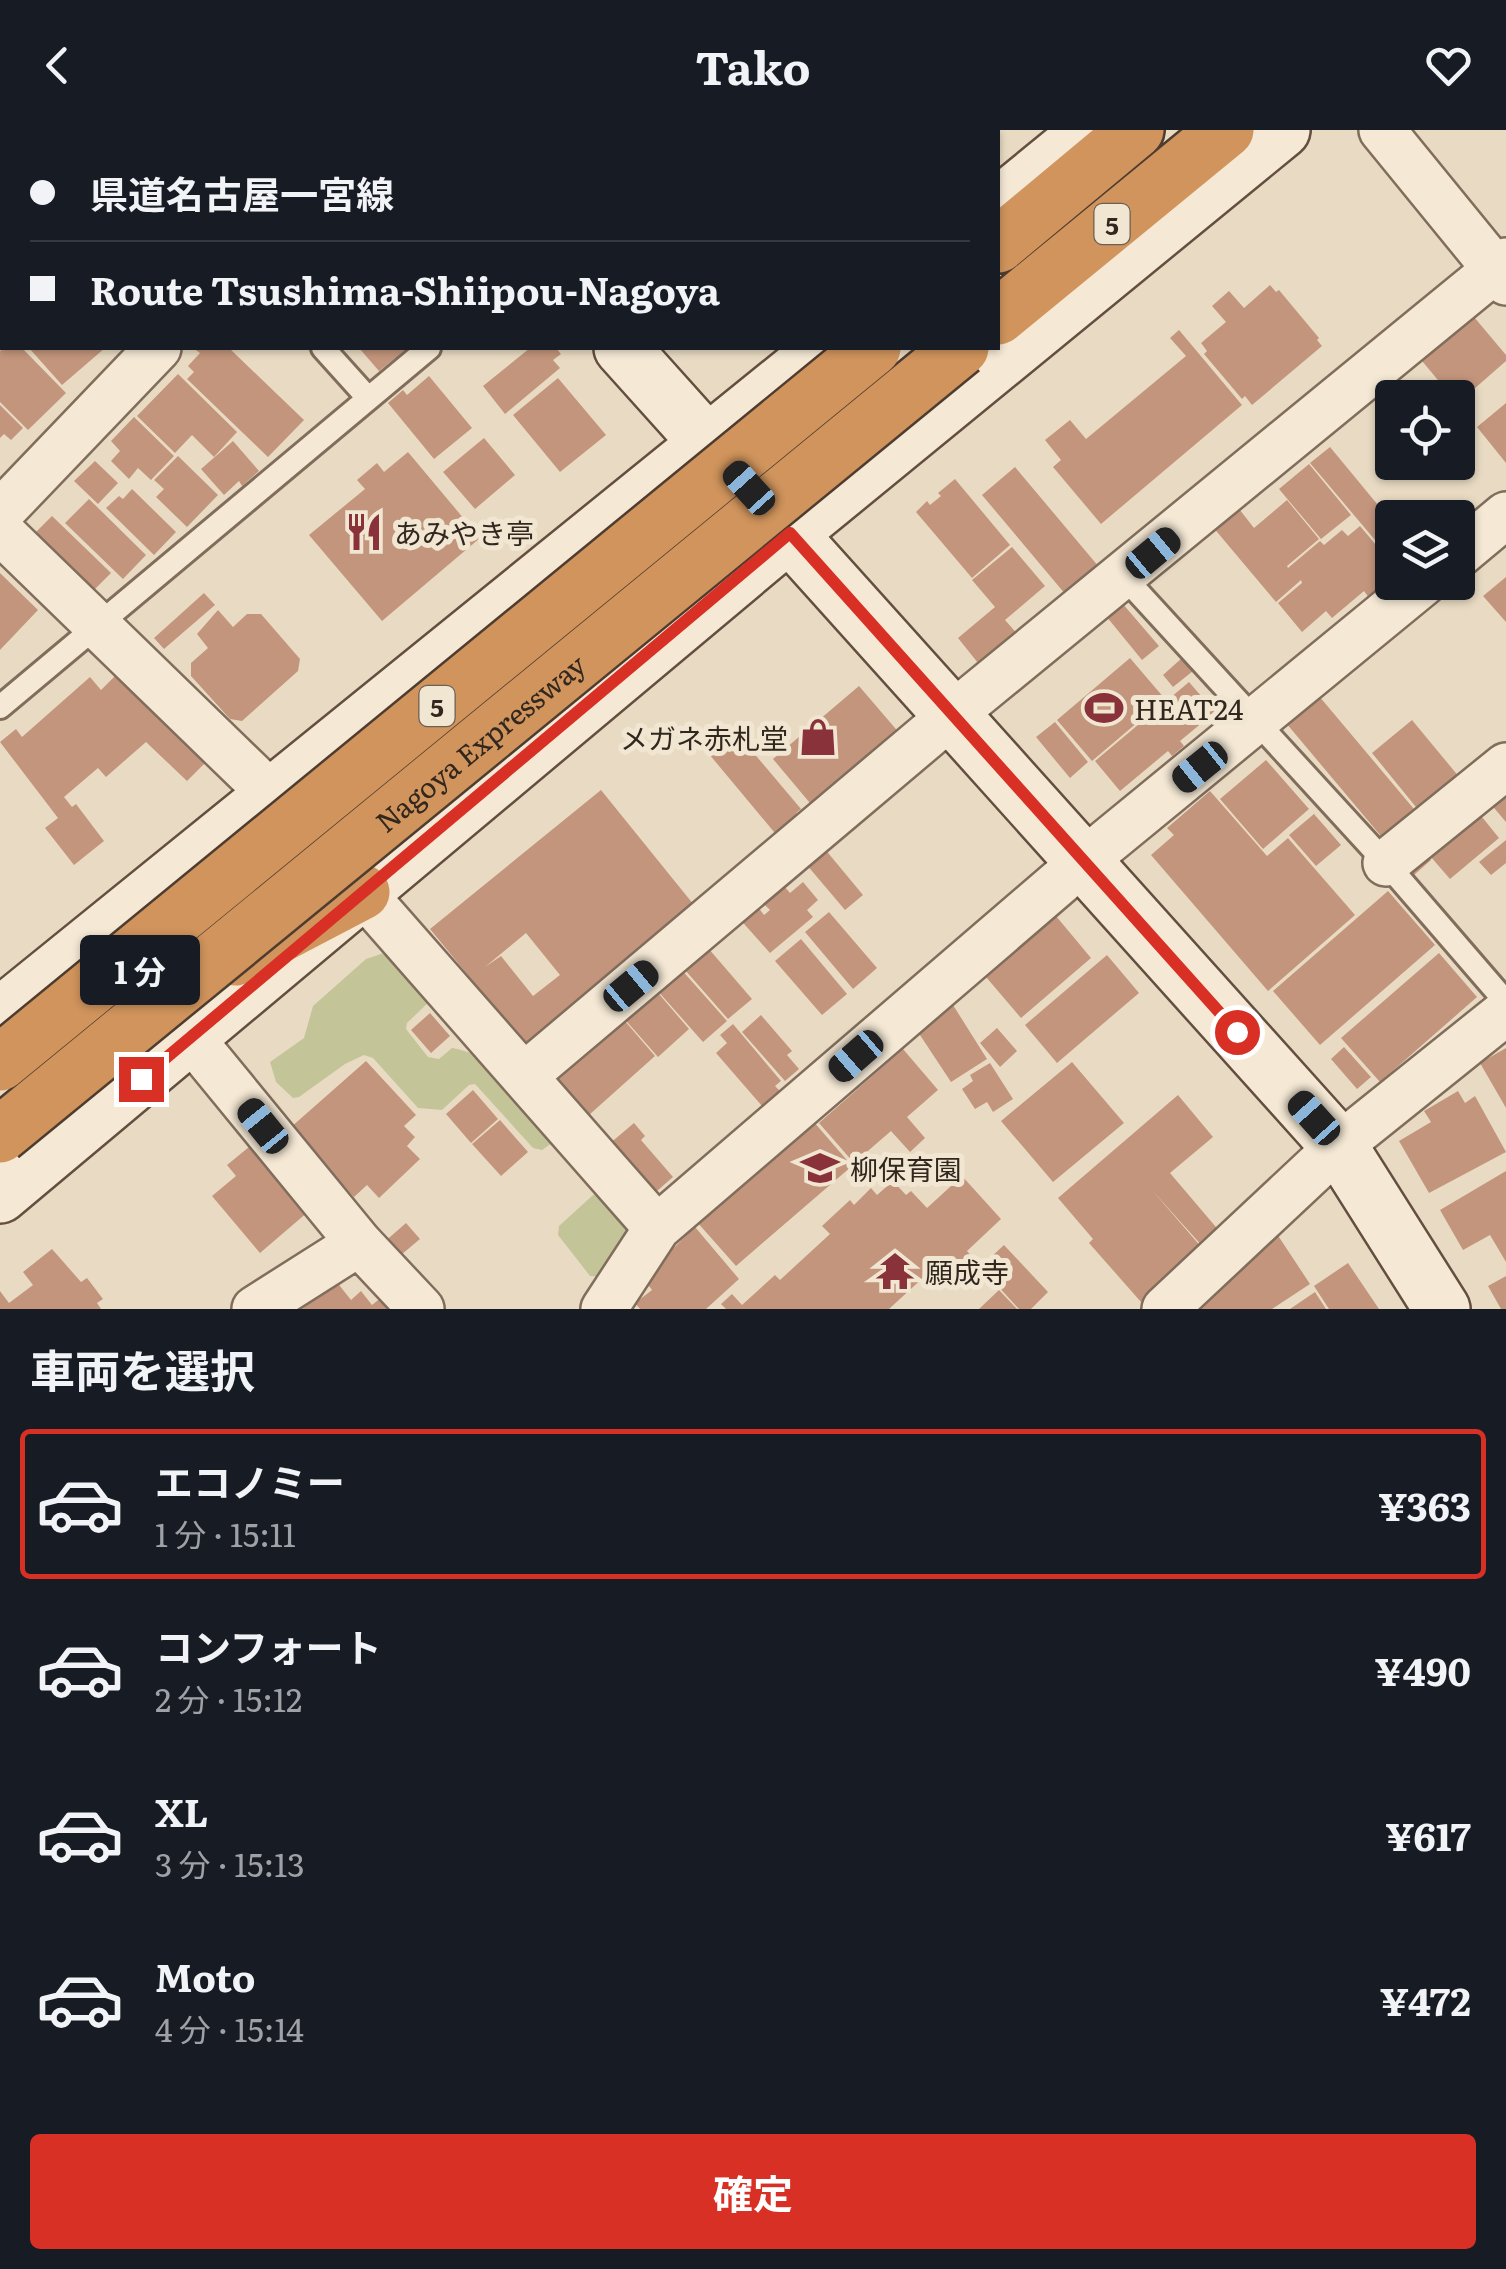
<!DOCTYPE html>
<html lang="ja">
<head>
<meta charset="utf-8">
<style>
  :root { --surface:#171b24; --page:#242831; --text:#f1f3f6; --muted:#9ea1a6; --line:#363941; --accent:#d93025 }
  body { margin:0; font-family:Literata,"Noto Sans JP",serif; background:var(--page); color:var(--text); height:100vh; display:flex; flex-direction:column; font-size:38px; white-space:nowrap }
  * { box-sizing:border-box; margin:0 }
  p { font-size:32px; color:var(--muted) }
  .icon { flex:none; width:55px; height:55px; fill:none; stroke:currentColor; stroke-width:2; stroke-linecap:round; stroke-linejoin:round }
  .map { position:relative; height:1179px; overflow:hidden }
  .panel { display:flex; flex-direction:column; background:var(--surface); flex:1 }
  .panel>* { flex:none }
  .guide { position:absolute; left:0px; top:0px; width:1000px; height:220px; box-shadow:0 2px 8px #0004; display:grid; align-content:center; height:220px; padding:0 30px; background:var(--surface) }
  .controls { position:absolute; left:1375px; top:250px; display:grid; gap:20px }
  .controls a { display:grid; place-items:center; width:100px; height:100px; border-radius:10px; background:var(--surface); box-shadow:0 2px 8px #0004; font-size:50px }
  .end { position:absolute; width:45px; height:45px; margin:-22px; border:12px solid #d93025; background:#fff; box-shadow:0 0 0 5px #fff }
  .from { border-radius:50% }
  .bubble { position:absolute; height:70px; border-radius:10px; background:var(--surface); box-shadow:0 2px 8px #0004; font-size:32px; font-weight:700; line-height:70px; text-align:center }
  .car { position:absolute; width:30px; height:60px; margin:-30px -15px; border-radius:12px; box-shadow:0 0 8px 2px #0007; background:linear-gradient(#222 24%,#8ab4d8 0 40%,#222 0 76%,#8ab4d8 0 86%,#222 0) }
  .guide b { display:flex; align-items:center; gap:35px; height:95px; font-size:38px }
  .guide b+b { border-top:2px solid var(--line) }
  .guide i { width:25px; height:25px; background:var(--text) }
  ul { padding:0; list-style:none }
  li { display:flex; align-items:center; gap:30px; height:150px; margin:0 20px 15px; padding:0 10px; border:5px solid transparent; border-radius:10px }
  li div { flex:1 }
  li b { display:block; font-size:38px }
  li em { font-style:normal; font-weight:700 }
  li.on { border-color:var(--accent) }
  li>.icon { width:90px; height:90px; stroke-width:1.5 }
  h2 { padding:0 30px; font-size:45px; line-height:120px }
  .button { display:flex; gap:20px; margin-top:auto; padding:20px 30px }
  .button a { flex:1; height:115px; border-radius:10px; background:var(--accent); color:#fff; font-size:40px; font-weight:700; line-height:115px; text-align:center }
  header { display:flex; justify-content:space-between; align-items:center; height:130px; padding:0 30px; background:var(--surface); font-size:45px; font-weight:700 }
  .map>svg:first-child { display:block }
  .green { fill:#c3c598 }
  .building { fill:#c3957c; fill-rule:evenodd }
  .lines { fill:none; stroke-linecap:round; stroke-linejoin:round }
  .service-casing { stroke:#816d5c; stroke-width:28 }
  .minor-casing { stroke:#816d5c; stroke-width:50 }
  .secondary-casing { stroke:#634e3f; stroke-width:60 }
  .motorway-casing { stroke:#4f3c30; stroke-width:60 }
  .service { stroke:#f5e9d5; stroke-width:22 }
  .minor { stroke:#f5e9d5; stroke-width:45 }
  .secondary { stroke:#f5e9d5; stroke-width:55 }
  .motorway { stroke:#d0945c; stroke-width:55 }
  .motorway-bridge-casing { stroke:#4f3c30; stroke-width:60; stroke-linecap:butt }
  .motorway-bridge { stroke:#d0945c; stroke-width:55 }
  .route { stroke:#d93025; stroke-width:12 }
  .labels { text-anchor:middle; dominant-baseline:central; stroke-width:10; stroke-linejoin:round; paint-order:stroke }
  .shield { fill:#f1e6d2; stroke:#6b6054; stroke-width:2.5 }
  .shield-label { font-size:25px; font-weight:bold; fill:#32271e }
  .poi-label { font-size:28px; fill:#32271e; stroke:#f1e6d2; text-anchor:start }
  .street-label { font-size:28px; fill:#32271e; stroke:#f1e6d2 }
</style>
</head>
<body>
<header><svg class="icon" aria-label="back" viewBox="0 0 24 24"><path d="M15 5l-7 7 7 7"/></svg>Tako<svg class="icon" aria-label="heart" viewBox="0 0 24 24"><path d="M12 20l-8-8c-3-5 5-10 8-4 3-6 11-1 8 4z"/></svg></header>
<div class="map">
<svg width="1506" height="1179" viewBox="0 0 1506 1179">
  <rect width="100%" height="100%" fill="#e9dbc3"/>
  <path class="green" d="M 384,823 L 415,850 L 431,870 L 407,893 L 406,899 L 428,927 L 439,929 L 452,918 C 497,924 527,977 555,1011 L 542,1020 L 533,1018 L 475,954 L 469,955 L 442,980 L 418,978 L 373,928 L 364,925 L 345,934 L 299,967 L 293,968 L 276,952 L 270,932 L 304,908 L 313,876 L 366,829 Z
    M 593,1065 L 603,1066 L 636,1105 L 602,1147 L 590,1146 L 558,1105 L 559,1096 Z"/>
  <path class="building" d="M 1270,155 L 1276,162 L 1279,160 L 1319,208 L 1317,210 L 1322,216 L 1252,275 L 1245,266 L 1242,269 L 1204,224 L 1207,221 L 1201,213 L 1226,192 L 1212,176 L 1229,161 L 1244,178 Z
    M 1469,181 L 1506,225 L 1506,231 L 1458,273 L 1458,268 L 1453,268 L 1417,225 Z
    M 1179,200 L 1242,275 L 1101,394 L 1053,337 L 1061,330 L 1045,310 L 1070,290 L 1086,309 L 1186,226 L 1170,208 Z
    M 3,218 L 22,218 L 66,263 L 28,300 L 0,272 L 0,221 Z
    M 29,218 L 105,218 L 62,255 Z
    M 199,218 L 229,218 L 304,290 L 268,327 L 187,249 L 194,242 L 188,236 L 200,223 L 196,220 Z
    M 359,218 L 408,218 L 379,241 Z
    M 530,218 L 556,218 L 561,224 L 553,230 L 560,238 L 505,284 L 483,256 Z
    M 178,244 L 237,302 L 214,327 L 192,305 L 175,323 L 137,286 Z
    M 429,246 L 472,298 L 434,329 L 388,273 L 403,260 L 407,265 Z
    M 558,248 L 606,305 L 560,342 L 513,285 Z
    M 1506,273 L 1506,333 L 1477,297 Z
    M 0,275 L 23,298 L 11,310 L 4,304 L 0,308 Z
    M 134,287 L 174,326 L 151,350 L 138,338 L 129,349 L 111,331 L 120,321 L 111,311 Z
    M 484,308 L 515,345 L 475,379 L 443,342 Z
    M 233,311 L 259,341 L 242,356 L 239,351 L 224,365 L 201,339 Z
    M 1330,317 L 1392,392 L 1375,410 L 1310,333 Z
    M 408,322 L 480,408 L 382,491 L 309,405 L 365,359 L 357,350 L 377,333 L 384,342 Z
    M 178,326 L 218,365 L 187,397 L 156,367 L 164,359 L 154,350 Z
    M 95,331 L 118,353 L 98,374 L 74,351 Z
    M 1309,334 L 1351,385 L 1321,409 L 1279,359 Z
    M 1015,337 L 1099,437 L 1066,465 L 982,365 Z
    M 955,349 L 1010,415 L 972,448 L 916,382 L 927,371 L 930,375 L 941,366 L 938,363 Z
    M 132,359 L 176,402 L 154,425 L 106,378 L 119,366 L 123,369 Z
    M 89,369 L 146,425 L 123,449 L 65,393 Z
    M 1287,370 L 1319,409 L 1287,436 L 1288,438 L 1320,411 L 1324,415 L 1342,400 L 1348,406 L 1360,396 L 1392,434 L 1380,444 L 1391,457 L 1372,472 L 1364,461 L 1332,488 L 1326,481 L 1302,502 L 1278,473 L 1302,453 L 1301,450 L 1276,472 L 1212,396 L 1236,375 L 1254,398 Z
    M 52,386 L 111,443 L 90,464 L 31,407 Z
    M 1012,417 L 1045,456 L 1005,490 L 1020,507 L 982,538 L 958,508 L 995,477 L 972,450 Z
    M 0,443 L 38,480 L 0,520 Z
    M 1506,447 L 1506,492 L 1483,466 Z
    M 204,463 L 215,475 L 164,519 L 154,508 Z
    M 1122,473 L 1159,516 L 1142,530 L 1106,486 Z
    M 218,480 L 233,497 L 247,484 L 261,484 L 300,529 L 298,541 L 242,591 L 230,589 L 191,546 L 191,533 L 208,518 L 197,504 Z
    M 1130,528 L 1165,569 L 1092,631 L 1057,590 Z
    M 1182,528 L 1193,541 L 1173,557 L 1163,545 Z
    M 116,545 L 207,631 L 187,651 L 146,612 L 106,647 L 98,638 L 64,667 L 72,677 L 76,674 L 104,711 L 74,735 L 45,698 L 58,688 L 0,612 L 16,599 L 22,607 L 90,547 L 101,560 Z
    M 1189,552 L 1215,582 L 1180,611 L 1184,616 L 1172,626 L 1168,621 L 1120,661 L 1095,631 Z
    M 859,556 L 901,605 L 815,679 L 773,629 Z
    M 1319,566 L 1419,685 L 1386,712 L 1286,593 Z
    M 1412,590 L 1460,648 L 1420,682 L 1372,623 Z
    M 1055,592 L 1088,632 L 1070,648 L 1036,607 Z
    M 736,602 L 801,679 L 796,683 L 802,689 L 779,708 L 709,624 Z
    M 1266,630 L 1309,679 L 1263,719 L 1220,669 Z
    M 1506,658 L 1506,692 L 1489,672 Z
    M 601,660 L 698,780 L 527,917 L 430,799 ZM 526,803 L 560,845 L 533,866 L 501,826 L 485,837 Z
    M 1210,661 L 1267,726 L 1288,708 L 1355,785 L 1268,861 L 1151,725 L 1174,705 L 1167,698 Z
    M 1474,677 L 1499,708 L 1450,749 L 1424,719 Z
    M 1314,684 L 1341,715 L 1316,736 L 1289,705 Z
    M 1506,710 L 1506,733 L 1491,745 L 1479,732 Z
    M 819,712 L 863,765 L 845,780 L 806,734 Z
    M 1421,718 L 1431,730 L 1414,745 L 1403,733 Z
    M 803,752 L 818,770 L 807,780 L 813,787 L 770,823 L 737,786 L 754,772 L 764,785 L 770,780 L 764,774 L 784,756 L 790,763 Z
    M 1388,761 L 1435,815 L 1320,915 L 1273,861 Z
    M 829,782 L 877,838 L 853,859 L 805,802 Z
    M 1056,786 L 1091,828 L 1021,888 L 986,847 Z
    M 801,809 L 847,864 L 822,885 L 775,831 Z
    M 702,811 L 752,869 L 728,889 L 678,832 Z
    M 1439,823 L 1477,867 L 1380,952 L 1341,908 Z
    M 1107,825 L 1139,863 L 1057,933 L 1025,895 Z
    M 680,838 L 727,891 L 703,912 L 656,859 Z
    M 653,857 L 689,899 L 658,927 L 621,885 Z
    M 953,875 L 987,929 L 951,952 L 916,899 Z
    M 430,883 L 450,906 L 431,923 L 411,900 Z
    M 618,883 L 655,926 L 589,985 L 555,945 Z
    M 761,885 L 792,921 L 787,925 L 799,939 L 785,951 L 742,902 Z
    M 733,894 L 781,951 L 775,956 L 780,961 L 762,976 L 716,923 L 727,913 L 720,905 Z
    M 997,898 L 1017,921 L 1000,937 L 980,913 Z
    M 1344,917 L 1371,947 L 1357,959 L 1331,929 Z
    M 1506,918 L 1506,978 L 1480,933 Z
    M 903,919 L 938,960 L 907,987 L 925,1008 L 910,1022 L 891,1001 L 854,1033 L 819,993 Z
    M 366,931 L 416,985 L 404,996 L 415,1007 L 407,1016 L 420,1029 L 379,1068 L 367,1055 L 354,1067 L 290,998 Z
    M 1072,932 L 1124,993 L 1053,1052 L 1001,991 Z
    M 990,933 L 1013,969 L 993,982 L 987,972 L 975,979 L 962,959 L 973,951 L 970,945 Z
    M 473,960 L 498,989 L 471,1013 L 446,984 Z
    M 1458,961 L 1465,973 L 1475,966 L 1506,1022 L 1429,1063 L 1399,1011 L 1431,992 L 1424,981 Z
    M 1178,965 L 1213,1007 L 1170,1043 L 1221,1103 L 1204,1118 L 1151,1059 L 1203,1119 L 1141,1172 L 1089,1113 L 1093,1109 L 1058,1068 Z
    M 500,990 L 528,1022 L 501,1046 L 472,1014 Z
    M 813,991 L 852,1036 L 736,1136 L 697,1092 Z
    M 634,993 L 645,1006 L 641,1010 L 673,1047 L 657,1061 L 625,1024 L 620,1028 L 608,1015 Z
    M 260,1008 L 316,1075 L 260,1123 L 212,1066 L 236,1046 L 227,1035 Z
    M 1506,1041 L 1506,1132 L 1490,1105 L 1463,1120 L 1440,1080 Z
    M 962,1046 L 1001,1089 L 967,1121 L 974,1129 L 952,1151 L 937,1135 L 889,1179 L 726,1179 L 721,1174 L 732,1164 L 742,1175 L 775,1145 L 780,1150 L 830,1104 L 822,1096 L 850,1070 L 854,1075 L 871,1058 L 877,1065 L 893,1051 L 906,1065 L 911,1061 L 927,1078 Z
    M 406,1093 L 420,1109 L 395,1130 L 382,1114 Z
    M 695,1097 L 739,1149 L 706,1179 L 640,1179 L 635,1173 L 652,1160 L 643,1148 Z
    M 1275,1101 L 1310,1154 L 1272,1179 L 1194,1179 Z
    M 1004,1115 L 1048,1162 L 1031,1179 L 1019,1179 L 996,1154 L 991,1158 L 976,1141 Z
    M 52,1119 L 81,1152 L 87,1148 L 103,1169 L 97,1173 L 101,1179 L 0,1179 L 0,1161 L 9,1173 L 33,1155 L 23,1142 Z
    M 1348,1133 L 1379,1179 L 1329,1179 L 1314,1156 Z
    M 1506,1146 L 1506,1179 L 1501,1179 L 1488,1156 Z
    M 336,1151 L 351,1170 L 361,1161 L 372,1175 L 387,1163 L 399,1179 L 302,1179 Z
    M 999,1160 L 1017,1179 L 979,1179 Z
    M 1315,1162 L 1326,1179 L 1290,1179 Z"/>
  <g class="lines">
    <g class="service-casing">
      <path id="service" d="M 132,0 L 134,2
        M 79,2 L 82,0
        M 692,2 L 695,0
        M 0,86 L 2,84
        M 323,218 L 368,268
        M 1124,447 L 1386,733 L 1506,872
        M 0,577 L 429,218"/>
    </g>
    <g class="minor-casing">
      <path id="minor" d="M 1382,0 L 1506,152
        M 364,2 L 366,0
        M 0,383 L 158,218
        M 0,401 L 273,666
        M 1458,425 L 1506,385
        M 1386,733 L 1506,636
        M 362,762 L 657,1098
        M 191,908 L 359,1113 L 421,1179
        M 524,946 L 953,584 L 1506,131
        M 255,1179 L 359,1113
        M 604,1179 L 657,1098 L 1084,731 L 1424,452
        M 1165,1179 L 1339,1016 L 1506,882"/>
    </g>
    <g class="secondary-casing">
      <path id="secondary" d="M 433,0 L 435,2
        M 998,76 L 1091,0
        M 622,218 L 1339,1016 L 1442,1179
        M 0,886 L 825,218
        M 0,1065 L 790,403 L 1282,0"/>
    </g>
    <g class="motorway-casing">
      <path id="motorway" d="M 998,115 L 1136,0
        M 998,187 L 1226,0
        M 236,828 L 362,762"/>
    </g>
    <use href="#service" class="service"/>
    <use href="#minor" class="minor"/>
    <use href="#secondary" class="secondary"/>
    <use href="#motorway" class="motorway"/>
    <g class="motorway-bridge-casing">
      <g id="motorway-bridge">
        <path d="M 0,933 L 873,218"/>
        <path id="s1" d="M 0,1005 L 961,218"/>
      </g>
    </g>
    <use href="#motorway-bridge" class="motorway-bridge"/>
  </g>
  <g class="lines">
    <path class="route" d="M 141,949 L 790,403 L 1237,902"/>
  </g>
  <defs>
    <g id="restaurant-bare" transform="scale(3)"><path d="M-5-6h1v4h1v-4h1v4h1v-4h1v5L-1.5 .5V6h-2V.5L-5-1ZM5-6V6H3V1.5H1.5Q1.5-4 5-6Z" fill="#8a3239" stroke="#f1e6d2" stroke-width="2.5" paint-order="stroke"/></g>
    <g id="stadium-bare" transform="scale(3)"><path d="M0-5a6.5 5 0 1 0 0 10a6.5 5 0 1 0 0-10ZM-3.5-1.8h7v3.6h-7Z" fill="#8a3239" stroke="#f1e6d2" stroke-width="2.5" paint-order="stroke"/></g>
    <g id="shop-bare" transform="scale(3)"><path d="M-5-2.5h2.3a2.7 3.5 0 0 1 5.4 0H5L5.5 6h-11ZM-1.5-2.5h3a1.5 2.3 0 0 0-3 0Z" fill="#8a3239" stroke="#f1e6d2" stroke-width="2.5" paint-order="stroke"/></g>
    <g id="school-bare" transform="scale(3)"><path d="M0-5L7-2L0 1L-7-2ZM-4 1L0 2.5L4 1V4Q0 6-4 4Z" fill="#8a3239" stroke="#f1e6d2" stroke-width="2.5" paint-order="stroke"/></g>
    <g id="temple-bare" transform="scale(3)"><path d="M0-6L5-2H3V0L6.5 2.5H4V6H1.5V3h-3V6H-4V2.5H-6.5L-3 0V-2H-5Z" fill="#8a3239" stroke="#f1e6d2" stroke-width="2.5" paint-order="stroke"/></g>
  </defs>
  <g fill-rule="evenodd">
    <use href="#restaurant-bare" x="364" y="402"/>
    <use href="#stadium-bare" x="1104" y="578"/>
    <use href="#shop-bare" x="818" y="607"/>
    <use href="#school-bare" x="820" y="1038"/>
    <use href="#temple-bare" x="895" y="1141"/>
  </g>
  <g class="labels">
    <g class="shield">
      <rect x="1094.5" y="74" width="35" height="40" rx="8"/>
      <rect x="419.5" y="556" width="35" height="40" rx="8"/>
    </g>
    <g class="shield-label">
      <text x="1112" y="94">5</text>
      <text x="437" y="576">5</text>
    </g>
    <g class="poi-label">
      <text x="394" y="402">あみやき亭</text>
      <text x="1134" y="578">HEAT24</text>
      <text x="788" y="607" text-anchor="end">メガネ赤札堂</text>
      <text x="850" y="1038">柳保育園</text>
      <text x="925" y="1141">願成寺</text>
    </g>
    <g class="street-label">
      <text stroke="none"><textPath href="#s1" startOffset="620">Nagoya Expressway</textPath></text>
    </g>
  </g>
</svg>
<div class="controls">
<a><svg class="icon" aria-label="locate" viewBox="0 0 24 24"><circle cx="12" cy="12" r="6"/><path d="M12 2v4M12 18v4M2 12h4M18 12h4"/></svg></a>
<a><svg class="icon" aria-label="layers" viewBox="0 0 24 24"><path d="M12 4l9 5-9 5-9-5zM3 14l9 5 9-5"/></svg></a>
</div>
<i class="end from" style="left:1237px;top:902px"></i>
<i class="end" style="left:141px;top:949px"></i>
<div class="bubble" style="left:80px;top:805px;width:120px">1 分</div>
<i class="car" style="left:749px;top:358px;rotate:318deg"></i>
<i class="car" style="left:1153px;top:423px;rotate:50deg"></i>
<i class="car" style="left:1200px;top:637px;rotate:231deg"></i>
<i class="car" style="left:631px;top:856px;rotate:50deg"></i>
<i class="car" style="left:856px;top:926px;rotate:229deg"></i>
<i class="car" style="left:1314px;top:988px;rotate:318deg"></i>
<i class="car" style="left:263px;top:996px;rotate:321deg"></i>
<div class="guide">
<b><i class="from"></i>県道名古屋一宮線</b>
<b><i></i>Route Tsushima-Shiipou-Nagoya</b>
</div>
</div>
<section class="panel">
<h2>車両を選択</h2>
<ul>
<li class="on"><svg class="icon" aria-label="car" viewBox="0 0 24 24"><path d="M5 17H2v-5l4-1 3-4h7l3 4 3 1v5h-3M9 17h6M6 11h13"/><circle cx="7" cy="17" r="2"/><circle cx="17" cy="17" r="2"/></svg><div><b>エコノミー</b><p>1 分 · 15:11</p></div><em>¥363</em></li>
<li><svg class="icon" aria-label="car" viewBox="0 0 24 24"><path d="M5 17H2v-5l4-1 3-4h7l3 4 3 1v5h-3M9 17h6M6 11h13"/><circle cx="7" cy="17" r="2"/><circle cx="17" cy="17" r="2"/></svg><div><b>コンフォート</b><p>2 分 · 15:12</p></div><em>¥490</em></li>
<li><svg class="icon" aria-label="car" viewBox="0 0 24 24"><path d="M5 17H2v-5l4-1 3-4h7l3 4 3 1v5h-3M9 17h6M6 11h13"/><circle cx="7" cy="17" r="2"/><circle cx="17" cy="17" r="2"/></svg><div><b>XL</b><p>3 分 · 15:13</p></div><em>¥617</em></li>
<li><svg class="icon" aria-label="car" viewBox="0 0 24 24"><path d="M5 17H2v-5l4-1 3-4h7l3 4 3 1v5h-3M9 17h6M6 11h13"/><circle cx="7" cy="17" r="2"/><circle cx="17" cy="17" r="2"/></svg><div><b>Moto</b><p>4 分 · 15:14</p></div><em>¥472</em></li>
</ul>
<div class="button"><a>確定</a></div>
</section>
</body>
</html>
